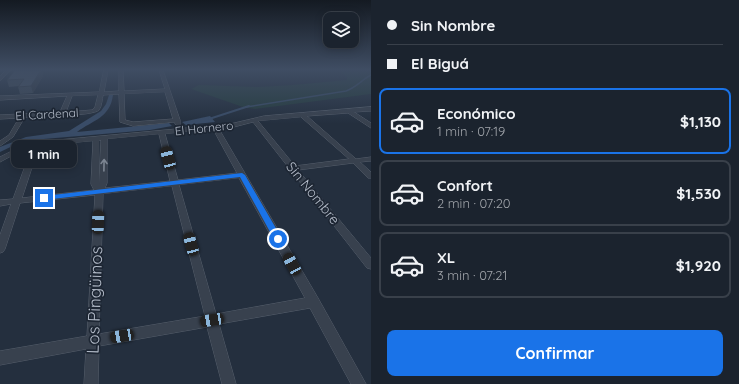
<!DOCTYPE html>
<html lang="es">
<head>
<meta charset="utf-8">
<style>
  :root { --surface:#1b232e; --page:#242b36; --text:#f1f3f6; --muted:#a0a4aa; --line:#39404a; --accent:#1a73e8 }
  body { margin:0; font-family:Quicksand,sans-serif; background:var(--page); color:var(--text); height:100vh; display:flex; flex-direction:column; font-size:15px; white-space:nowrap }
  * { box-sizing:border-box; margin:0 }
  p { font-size:13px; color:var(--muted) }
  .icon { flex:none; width:22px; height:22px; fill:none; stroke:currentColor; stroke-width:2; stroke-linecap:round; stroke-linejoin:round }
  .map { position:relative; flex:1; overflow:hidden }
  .drawer { display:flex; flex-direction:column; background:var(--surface); width:368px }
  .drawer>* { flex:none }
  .hud { display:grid; align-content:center; height:88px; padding:0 16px; background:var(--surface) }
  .controls { position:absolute; left:323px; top:12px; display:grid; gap:8px }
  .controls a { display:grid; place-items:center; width:36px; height:36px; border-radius:8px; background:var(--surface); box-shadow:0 2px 10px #0003,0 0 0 1px var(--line); font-size:20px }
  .end { position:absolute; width:18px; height:18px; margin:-9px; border:5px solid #1a73e8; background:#fff; box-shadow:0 0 0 2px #fff }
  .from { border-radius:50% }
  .bubble { position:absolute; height:28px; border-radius:8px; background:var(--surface); box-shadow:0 2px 10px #0003,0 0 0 1px var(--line); font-size:13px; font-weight:800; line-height:28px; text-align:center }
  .car { position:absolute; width:12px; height:24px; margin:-12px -6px; border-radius:5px; box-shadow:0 0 3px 1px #0007; background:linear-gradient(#222 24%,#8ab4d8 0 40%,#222 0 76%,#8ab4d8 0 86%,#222 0) }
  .hud b { display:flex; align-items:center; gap:14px; height:38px; font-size:15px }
  .hud b+b { border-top:1px solid var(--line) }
  .hud i { width:10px; height:10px; background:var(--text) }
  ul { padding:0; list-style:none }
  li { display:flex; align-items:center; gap:12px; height:66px; margin:0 8px 6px; padding:0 8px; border:2px solid var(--line); border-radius:8px }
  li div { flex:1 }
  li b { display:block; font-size:15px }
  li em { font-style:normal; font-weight:800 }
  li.on { border-color:var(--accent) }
  li>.icon { width:36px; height:36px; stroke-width:1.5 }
  .primary-button { display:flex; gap:8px; margin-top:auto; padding:8px 16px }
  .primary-button a { flex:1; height:46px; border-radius:8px; background:var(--accent); color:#fff; font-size:16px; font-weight:800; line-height:46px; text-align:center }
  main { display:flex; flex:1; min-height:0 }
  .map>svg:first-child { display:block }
  .green { fill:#263c3f }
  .water { fill:#394c67 }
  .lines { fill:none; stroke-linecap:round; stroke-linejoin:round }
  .stream-far1 { stroke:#394c67; stroke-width:1.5 }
  .stream { stroke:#394c67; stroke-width:2 }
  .minor-casing { stroke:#565f6c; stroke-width:1 }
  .minor { fill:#38414e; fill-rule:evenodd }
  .wall { fill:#3b4654 }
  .shaded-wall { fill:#303945 }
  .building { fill:#455162; stroke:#303945 }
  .oneway { stroke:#7c8592 }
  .route { fill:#1a73e8 }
  .labels { text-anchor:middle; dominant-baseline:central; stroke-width:3.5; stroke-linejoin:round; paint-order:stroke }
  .far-street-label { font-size:12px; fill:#b4bcc9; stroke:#1d2633 }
  .street-label { font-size:14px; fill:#b4bcc9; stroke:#1d2633 }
  .near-street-label { font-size:17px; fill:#b4bcc9; stroke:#1d2633 }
</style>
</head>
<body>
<main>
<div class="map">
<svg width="371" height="384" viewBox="0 0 371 384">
  <rect width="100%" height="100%" fill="#242f3e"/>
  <path class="green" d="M 337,70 L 371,70 L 371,94 L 255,109 L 243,107 L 191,89 L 199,85 L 258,87 L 293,85 L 347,80 L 347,77 Z"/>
  <path class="water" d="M 109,95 L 113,95 C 110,118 93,120 77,132 L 169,123 L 172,126 L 150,130 L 32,140 L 21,142 L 0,152 L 0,147 L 26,137 L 69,131 L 101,111 L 106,104 Z
    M 210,116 L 215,122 L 186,125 L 182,122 Z"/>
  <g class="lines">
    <path class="stream-far1" d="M 246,107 L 346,91 C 355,88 362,80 371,75"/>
    <path class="stream" d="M 209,119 L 249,106"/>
    <g class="minor-casing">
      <path id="minor" d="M 6,70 L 11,70 L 0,81 L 0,77 Z
        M 104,70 L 108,70 L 104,92 L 119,91 L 119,70 L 123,70 L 124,91 L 165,89 L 159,70 L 163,70 L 180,120 L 180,125 L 176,125 L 174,122 L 133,126 L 120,122 L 119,94 L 103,95 C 102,99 102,106 99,110 C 94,116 37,117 25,117 L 13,137 L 0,146 L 0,141 L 9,135 L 19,118 L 0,119 L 0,115 L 60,112 L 67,96 L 0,100 L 0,96 L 99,92 ZM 165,92 L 173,119 L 133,122 L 125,120 L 124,94 ZM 98,95 L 95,107 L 92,110 L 66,112 L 72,96 Z
        M 371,107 L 371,111 L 354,112 L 371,123 L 371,128 L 348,113 L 307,116 L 356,159 L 371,157 L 371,161 L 360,162 L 371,172 L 371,178 L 368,178 L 353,163 L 298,170 L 371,258 L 371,269 L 367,268 L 253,122 L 230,128 L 219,129 L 318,298 L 366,384 L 351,384 L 310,308 L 219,324 L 236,384 L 222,384 L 207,327 L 99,346 L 98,384 L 84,384 L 86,349 L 0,365 L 0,351 L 87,336 L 95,195 L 20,203 L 5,249 L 3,252 L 0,253 L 0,235 L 11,204 L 0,206 L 0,200 L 13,199 L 32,147 L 24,149 L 0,162 L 0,157 L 20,147 L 36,142 L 230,124 L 264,116 ZM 301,117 L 349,159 L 295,166 L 258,121 ZM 213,129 L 237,173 L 178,180 L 165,134 ZM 159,134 L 170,181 L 105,188 L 107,183 L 107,139 ZM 99,140 L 101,140 L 99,184 ZM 93,141 L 91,184 L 94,190 L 22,198 L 39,146 ZM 239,178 L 305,298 L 216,314 L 179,185 ZM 172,186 L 205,316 L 99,334 L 103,194 Z"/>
    </g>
    <use href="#minor" class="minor"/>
  </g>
  <path class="wall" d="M 42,70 L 43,76 L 33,93 L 20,94 L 18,87 L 19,86 L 9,87 L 7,80 Z"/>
  <path class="shaded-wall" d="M 42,70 L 43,76 L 33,93 L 31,86 Z"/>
  <path class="building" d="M 15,70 L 29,71 L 41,70 L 31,86 L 18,87 L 24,79 L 7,80 Z"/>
  <defs><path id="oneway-shaft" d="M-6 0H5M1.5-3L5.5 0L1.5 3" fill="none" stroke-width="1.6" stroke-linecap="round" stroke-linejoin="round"/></defs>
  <use class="oneway" href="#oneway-shaft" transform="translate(104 165) rotate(-89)"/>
  <linearGradient id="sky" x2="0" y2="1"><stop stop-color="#141a22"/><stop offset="0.56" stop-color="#3f4d63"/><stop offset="1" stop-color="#3f4d63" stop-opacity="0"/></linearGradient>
  <rect width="371" height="124" fill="url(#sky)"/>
  <path class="route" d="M 242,173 L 245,175 L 281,237 L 281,241 L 275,241 L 240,177 L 44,200 L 41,198 L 44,196 Z"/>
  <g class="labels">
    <g class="far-street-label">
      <text transform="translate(47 114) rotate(-3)">El Cardenal</text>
      <text transform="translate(204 128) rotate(-6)">El Hornero</text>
    </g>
    <g class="street-label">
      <text transform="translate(313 193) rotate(51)">Sin Nombre</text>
    </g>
    <g class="near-street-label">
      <text transform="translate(94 300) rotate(-88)">Los Pingüinos</text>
    </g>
  </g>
</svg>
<div class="controls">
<a><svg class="icon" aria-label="layers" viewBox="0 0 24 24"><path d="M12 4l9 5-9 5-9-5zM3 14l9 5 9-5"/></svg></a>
</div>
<i class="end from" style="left:278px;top:239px"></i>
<i class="end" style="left:44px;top:198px"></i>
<div class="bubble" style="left:11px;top:140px;width:66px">1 min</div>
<i class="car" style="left:168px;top:158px;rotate:345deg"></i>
<i class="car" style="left:98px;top:222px;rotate:2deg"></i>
<i class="car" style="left:191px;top:244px;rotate:345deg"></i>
<i class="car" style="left:292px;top:264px;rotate:331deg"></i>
<i class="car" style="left:212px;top:320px;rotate:260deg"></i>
<i class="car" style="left:122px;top:336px;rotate:260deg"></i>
</div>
<section class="drawer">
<div class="hud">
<b><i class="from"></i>Sin Nombre</b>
<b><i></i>El Biguá</b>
</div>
<ul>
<li class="on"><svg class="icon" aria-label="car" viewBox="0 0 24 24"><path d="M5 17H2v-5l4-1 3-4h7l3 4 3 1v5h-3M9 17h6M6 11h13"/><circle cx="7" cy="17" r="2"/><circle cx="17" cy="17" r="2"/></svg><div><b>Económico</b><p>1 min · 07:19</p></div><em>$1,130</em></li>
<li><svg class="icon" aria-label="car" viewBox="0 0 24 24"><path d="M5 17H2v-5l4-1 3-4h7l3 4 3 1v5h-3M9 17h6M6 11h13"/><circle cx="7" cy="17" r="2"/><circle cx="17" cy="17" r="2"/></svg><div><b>Confort</b><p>2 min · 07:20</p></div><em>$1,530</em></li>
<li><svg class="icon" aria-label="car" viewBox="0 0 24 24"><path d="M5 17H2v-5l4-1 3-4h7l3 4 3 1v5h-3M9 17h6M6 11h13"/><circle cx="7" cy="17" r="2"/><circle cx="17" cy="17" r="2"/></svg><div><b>XL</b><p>3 min · 07:21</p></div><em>$1,920</em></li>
</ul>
<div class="primary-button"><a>Confirmar</a></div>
</section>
</main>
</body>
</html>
